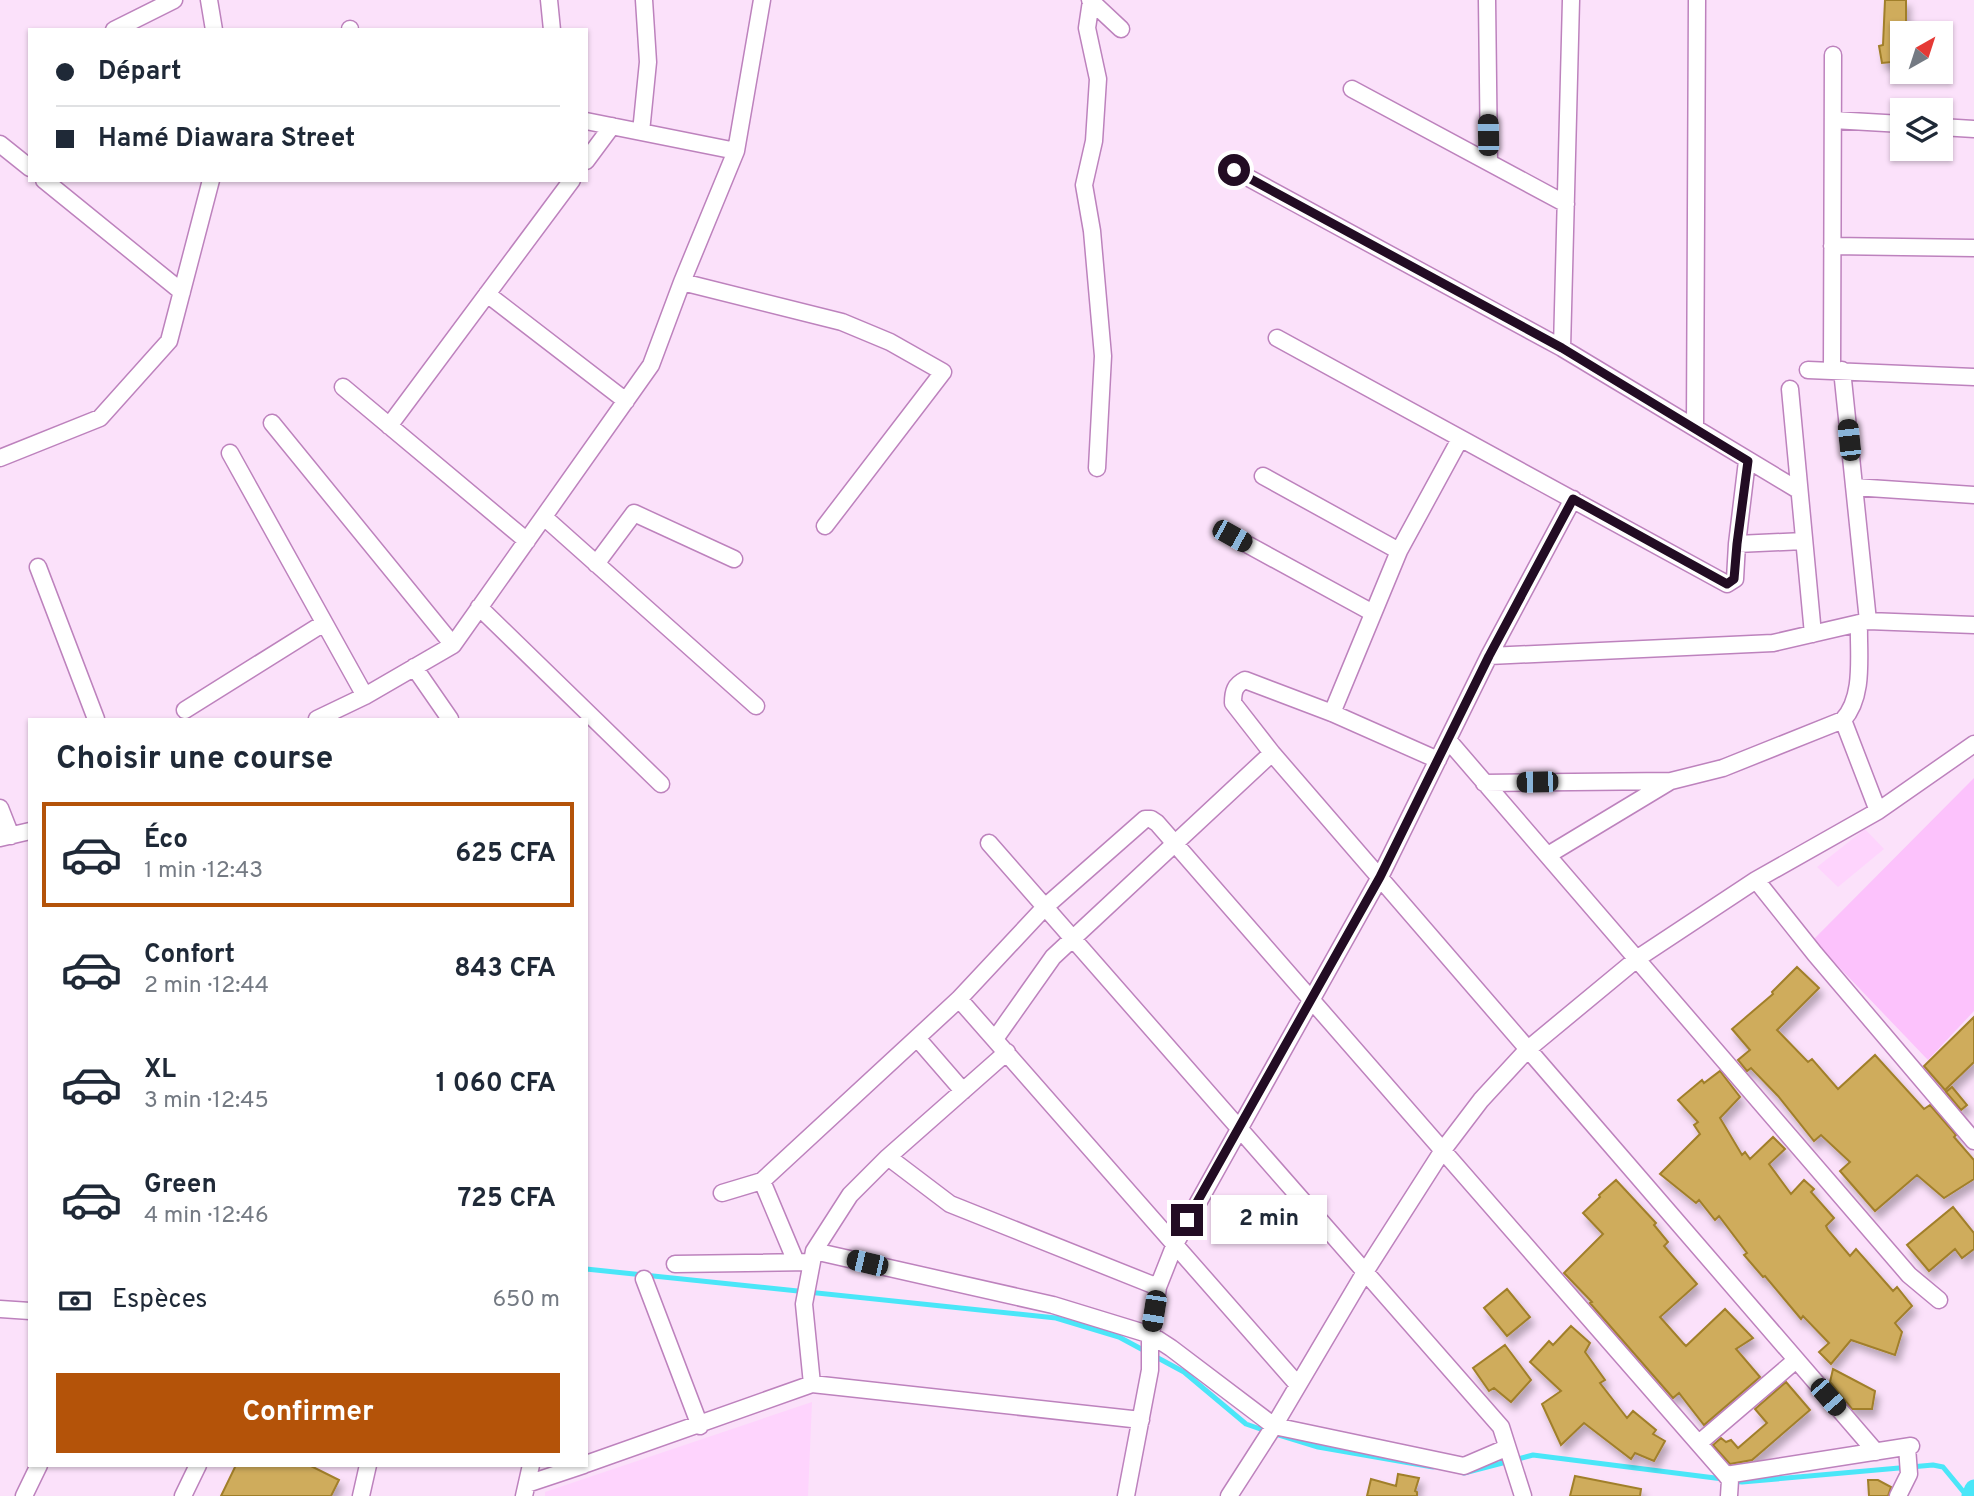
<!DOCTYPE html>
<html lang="fr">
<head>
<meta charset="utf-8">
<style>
  :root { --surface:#fff; --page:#f2f2f3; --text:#1f2937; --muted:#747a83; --line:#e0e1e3; --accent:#b45309 }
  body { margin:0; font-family:Overpass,sans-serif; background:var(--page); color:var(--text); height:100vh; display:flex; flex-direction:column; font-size:26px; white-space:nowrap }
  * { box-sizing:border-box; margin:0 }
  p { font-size:23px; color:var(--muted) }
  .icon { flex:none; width:38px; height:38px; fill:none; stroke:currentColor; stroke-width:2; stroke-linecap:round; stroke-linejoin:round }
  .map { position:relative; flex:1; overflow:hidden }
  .drawer { position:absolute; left:28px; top:718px; width:560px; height:749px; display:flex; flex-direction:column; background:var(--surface); border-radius:0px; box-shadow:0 2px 5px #0004 }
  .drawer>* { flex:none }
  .guide { position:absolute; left:28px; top:28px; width:560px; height:154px; border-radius:0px; box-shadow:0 2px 5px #0004; display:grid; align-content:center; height:154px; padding:0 28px; background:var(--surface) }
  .needle { width:46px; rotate:39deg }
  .controls { position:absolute; left:1890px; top:21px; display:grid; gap:14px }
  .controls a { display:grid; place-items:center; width:63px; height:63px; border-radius:0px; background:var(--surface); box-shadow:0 2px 5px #0004; font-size:35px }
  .end { position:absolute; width:32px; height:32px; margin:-16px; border:9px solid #220c23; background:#fff; box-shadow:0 0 0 4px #fff }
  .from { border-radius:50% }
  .bubble { position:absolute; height:49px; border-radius:0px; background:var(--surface); box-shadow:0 2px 5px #0004; font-size:23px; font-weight:700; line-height:49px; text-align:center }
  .car { position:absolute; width:21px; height:42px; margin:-21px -10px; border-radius:9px; box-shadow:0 0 5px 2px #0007; background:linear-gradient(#222 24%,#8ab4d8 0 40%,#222 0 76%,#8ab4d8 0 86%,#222 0) }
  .guide b { display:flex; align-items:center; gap:24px; height:66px; font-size:26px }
  .guide b+b { border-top:2px solid var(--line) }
  .guide i { width:18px; height:18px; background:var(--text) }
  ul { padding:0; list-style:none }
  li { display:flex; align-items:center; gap:21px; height:105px; margin:0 14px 10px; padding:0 14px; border:4px solid transparent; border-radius:0px }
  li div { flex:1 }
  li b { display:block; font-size:26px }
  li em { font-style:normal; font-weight:700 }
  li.active { border-color:var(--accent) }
  li>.icon { width:63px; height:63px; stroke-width:1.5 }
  h2 { padding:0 28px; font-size:32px; line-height:84px }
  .pay { display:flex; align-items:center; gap:18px; height:77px; padding:0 28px; font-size:26px }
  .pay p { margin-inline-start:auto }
  .primary-button { display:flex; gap:14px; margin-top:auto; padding:14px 28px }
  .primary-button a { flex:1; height:80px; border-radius:0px; background:var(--accent); color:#fff; font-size:28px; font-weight:700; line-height:80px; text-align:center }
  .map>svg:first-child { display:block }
  .built { fill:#fed4fd }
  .green { fill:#fcc2fc }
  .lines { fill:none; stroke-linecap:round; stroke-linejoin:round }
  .stream { stroke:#4ae6f8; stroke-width:5 }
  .canal { stroke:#4ae6f8; stroke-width:19 }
  .building { fill:#cfac5b; stroke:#a17f2a; stroke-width:2; filter:url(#shadow) }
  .street-casing { stroke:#bd82bd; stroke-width:19 }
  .street { stroke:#fff; stroke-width:16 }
  .route { stroke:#220c23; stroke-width:9 }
</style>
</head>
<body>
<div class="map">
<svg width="1974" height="1496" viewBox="0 0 1974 1496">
  <defs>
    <filter id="shadow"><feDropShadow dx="4" dy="7" stdDeviation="3.5" flood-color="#0004"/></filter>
  </defs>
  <rect width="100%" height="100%" fill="#fbe1fa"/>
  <path class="built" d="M 1865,829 L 1884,849 L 1838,887 L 1817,867 Z
    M 812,1402 L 808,1496 L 545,1496 L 545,1492 Z"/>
  <path class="green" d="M 1974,778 L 1974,1011 L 1928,1060 L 1813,940 Z"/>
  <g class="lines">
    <path class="stream" d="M 586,1269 L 1056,1318 L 1119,1337 L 1184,1372 L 1246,1424 L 1269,1432
      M 1279,1435 L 1318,1447 L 1433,1467
      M 1464,1473 L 1533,1455 L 1723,1479
      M 1733,1481 L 1742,1482 L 1933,1465 L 1943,1467 L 1967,1496"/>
    <path class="canal" d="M 1971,1496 L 1974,1489"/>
  </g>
  <path class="building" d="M 1885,0 L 1906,0 L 1906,33 L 1902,33 L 1902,61 L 1882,63 L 1879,46 L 1883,45 Z
    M 1797,967 L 1819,988 L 1777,1030 L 1808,1062 L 1812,1059 L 1838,1089 L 1875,1055 L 1924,1109 L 1930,1105 L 1956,1135 L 1954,1137 L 1974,1160 L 1974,1179 L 1944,1198 L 1917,1175 L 1875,1211 L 1840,1171 L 1850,1162 L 1821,1135 L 1814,1141 L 1778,1096 L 1751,1068 L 1747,1071 L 1738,1060 L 1750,1050 L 1732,1029 L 1773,994 L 1772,992 Z
    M 1974,1017 L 1974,1062 L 1945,1090 L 1924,1066 Z
    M 1720,1071 L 1740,1097 L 1720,1118 L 1742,1155 L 1745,1152 L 1750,1159 L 1773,1137 L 1785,1149 L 1769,1164 L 1791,1194 L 1804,1180 L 1814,1189 L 1811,1192 L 1834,1218 L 1826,1226 L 1828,1230 L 1850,1256 L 1856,1249 L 1893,1291 L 1897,1287 L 1912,1306 L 1895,1323 L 1902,1332 L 1895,1355 L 1851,1340 L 1831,1364 L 1819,1352 L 1829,1343 L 1803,1316 L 1801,1319 L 1765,1276 L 1763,1277 L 1744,1255 L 1747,1253 L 1719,1216 L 1715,1220 L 1699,1200 L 1696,1203 L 1660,1174 L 1700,1134 L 1694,1125 L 1698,1122 L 1678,1100 L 1702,1080 L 1704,1083 Z
    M 1952,1087 L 1967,1105 L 1961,1110 L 1946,1092 Z
    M 1616,1180 L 1656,1223 L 1654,1225 L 1668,1242 L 1664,1246 L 1697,1284 L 1660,1317 L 1683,1343 L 1686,1346 L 1725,1309 L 1753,1338 L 1736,1349 L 1760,1377 L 1704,1425 L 1679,1393 L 1673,1398 L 1590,1303 L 1592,1302 L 1564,1273 L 1603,1234 L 1583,1213 L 1600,1197 L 1599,1195 Z
    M 1953,1207 L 1974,1233 L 1974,1249 L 1962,1258 L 1955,1249 L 1929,1271 L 1907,1245 Z
    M 1507,1289 L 1530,1317 L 1507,1336 L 1484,1308 Z
    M 1571,1326 L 1590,1343 L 1585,1352 L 1605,1380 L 1600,1383 L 1627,1418 L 1633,1411 L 1656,1430 L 1653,1434 L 1665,1441 L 1654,1461 L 1635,1453 L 1631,1459 L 1584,1423 L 1561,1445 L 1542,1404 L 1561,1391 L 1530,1362 L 1549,1341 L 1553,1345 Z
    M 1505,1345 L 1531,1380 L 1511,1402 L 1494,1388 L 1489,1391 L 1473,1368 Z
    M 1833,1369 L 1875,1391 L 1872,1409 L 1852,1409 L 1830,1382 Z
    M 1786,1382 L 1810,1410 L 1752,1460 L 1730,1464 L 1713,1445 L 1721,1438 L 1726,1442 L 1731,1440 L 1738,1448 L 1767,1423 L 1755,1409 Z
    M 236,1465 L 309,1465 L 339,1480 L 331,1496 L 221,1496 Z
    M 1398,1474 L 1419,1478 L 1415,1491 L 1417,1492 L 1417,1496 L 1367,1496 L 1371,1479 L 1396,1486 Z
    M 1575,1476 L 1641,1489 L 1640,1496 L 1570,1496 Z
    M 1868,1480 L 1878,1480 L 1891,1487 L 1888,1496 L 1869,1496 Z"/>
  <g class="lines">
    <g class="street-casing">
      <path id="street" d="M 209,0 L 214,30
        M 549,0 L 552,30
        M 1090,0 L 1121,29
        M 1487,0 L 1489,162
        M 1091,1 L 1087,28 L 1098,79 L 1094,141 L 1084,185 L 1092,231 L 1103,356 L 1097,468
        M 350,29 L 350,30
        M 114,30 L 174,0
        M 1352,89 L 1566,204
        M 1833,120 L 1902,124
        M 586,121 L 736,151
        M 1941,127 L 1974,129
        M 641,132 L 648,62 L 644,0
        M 0,144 L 30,168
        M 586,161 L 612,126
        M 1234,170 L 1562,348 L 1798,490
        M 44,180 L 182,292
        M 1832,246 L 1974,248
        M 682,282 L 842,322 L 890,342 L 943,372 L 825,526
        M 487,294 L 626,401
        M 1277,338 L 1727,584 L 1735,579 L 1737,544 L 1747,461
        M 1562,348 L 1571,0
        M 1808,370 L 1974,377
        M 1832,370 L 1833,55
        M 1842,370 L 1868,621
        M 343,387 L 527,541
        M 1790,389 L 1813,634
        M 272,423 L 453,645
        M 389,426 L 572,180
        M 1695,427 L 1697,0
        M 230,453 L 365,696
        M 0,458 L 100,418 L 169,341 L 211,180
        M 1263,476 L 1399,551
        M 1854,487 L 1974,495
        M 544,517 L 756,706
        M 1232,536 L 1373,613
        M 1737,544 L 1804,541
        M 596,564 L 634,513 L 734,559
        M 38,567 L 96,719
        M 479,607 L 661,784
        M 1489,656 L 1773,643 L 1868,621 L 1974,625
        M 414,667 L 450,719
        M 185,710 L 324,623
        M 1332,713 L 1399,551 L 1460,439
        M 317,719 L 365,696 L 453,645 L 651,365 L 682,282 L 736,151 L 762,0
        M 1843,720 L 1878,811
        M 1448,740 L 1909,1275 L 1939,1300
        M 1438,760 L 1332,713 L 1245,680 C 1235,685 1233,691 1233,703 L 1272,753 L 1876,1452
        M 1484,783 L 1671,781 L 1723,768 L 1843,720 C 1865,696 1858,654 1859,623
        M 0,808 L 11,836
        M 0,838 L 30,831
        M 989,843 L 1501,1427 L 1523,1496
        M 1548,855 L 1669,782
        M 1756,880 L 1815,954 L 1974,1141
        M 959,999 L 1298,1385
        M 917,1038 L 963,1091
        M 995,1039 L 1053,957 L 1272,753
        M 888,1157 L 950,1204 L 1158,1287
        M 762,1181 L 796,1262
        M 722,1193 L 762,1181 L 959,999 L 1045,907 L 1145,819 L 1151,819 L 1157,823 L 1726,1475 L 1730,1480 L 1729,1496
        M 814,1251 L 1053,1305 L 1151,1335 L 1171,1348 L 1274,1426 L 1464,1466 L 1506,1448
        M 675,1264 L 812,1262
        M 644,1279 L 700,1426
        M 0,1309 L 30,1311
        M 812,1384 L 804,1304 L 814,1251 L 850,1195 L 888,1157 L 1007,1052
        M 1699,1443 L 1796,1360
        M 586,1464 L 812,1384 L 1141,1420
        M 1726,1475 L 1911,1446
        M 527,1484 L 584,1465
        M 24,1496 L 39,1465
        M 183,1496 L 198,1465
        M 361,1496 L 368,1465
        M 524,1496 L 531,1465
        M 1126,1496 L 1150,1370 L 1150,1342 L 1158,1287 L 1175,1244 L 1380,877 L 1489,656 L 1573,499
        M 1229,1496 L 1274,1426 L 1365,1272 L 1443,1150 L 1481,1100 L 1528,1049 L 1638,958 L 1756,880 L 1878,811 L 1974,744
        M 1898,1496 L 1909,1474 L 1907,1447"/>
    </g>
    <use href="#street" class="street"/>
  </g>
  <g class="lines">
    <path class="route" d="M 1187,1220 L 1380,877 L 1489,656 L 1573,499 L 1727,584 L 1734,579 L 1737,544 L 1748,461 L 1562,348 L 1234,170"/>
  </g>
</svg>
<div class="controls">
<a><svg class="needle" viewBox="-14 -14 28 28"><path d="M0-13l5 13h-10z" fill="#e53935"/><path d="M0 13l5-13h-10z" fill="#747a83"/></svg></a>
<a><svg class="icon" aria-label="layers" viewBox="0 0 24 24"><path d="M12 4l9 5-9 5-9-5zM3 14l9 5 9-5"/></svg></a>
</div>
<i class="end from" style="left:1234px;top:170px"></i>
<i class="end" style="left:1187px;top:1220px"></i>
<div class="bubble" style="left:1211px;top:1195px;width:116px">2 min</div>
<i class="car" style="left:1488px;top:135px;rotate:359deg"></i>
<i class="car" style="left:1849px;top:440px;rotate:354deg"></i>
<i class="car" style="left:1232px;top:536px;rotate:119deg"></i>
<i class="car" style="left:1537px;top:782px;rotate:269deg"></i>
<i class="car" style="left:867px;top:1263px;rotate:283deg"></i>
<i class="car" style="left:1154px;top:1311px;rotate:189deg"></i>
<i class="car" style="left:1828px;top:1397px;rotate:139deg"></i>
<div class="guide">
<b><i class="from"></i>Départ</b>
<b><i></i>Hamé Diawara Street</b>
</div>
<section class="drawer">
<h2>Choisir une course</h2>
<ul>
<li class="active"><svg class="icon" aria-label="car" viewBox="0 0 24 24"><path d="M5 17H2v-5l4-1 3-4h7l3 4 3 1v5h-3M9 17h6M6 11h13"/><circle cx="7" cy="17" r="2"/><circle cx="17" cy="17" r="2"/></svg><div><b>Éco</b><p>1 min · 12:43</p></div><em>625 CFA</em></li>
<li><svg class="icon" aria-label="car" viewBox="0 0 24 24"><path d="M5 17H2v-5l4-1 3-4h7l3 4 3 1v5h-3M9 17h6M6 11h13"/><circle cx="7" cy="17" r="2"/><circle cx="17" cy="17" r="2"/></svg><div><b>Confort</b><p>2 min · 12:44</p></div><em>843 CFA</em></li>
<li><svg class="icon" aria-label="car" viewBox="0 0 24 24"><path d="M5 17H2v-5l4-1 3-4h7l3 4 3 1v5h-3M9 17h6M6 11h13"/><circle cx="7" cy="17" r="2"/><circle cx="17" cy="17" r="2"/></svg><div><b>XL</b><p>3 min · 12:45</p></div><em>1 060 CFA</em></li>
<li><svg class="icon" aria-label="car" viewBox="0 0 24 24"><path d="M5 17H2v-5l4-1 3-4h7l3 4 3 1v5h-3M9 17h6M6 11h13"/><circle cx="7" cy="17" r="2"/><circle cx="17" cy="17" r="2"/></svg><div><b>Green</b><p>4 min · 12:46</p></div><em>725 CFA</em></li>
</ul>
<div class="pay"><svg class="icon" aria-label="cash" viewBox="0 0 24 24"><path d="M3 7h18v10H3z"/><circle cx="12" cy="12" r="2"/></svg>Espèces<p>650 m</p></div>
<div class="primary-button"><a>Confirmer</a></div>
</section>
</div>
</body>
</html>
